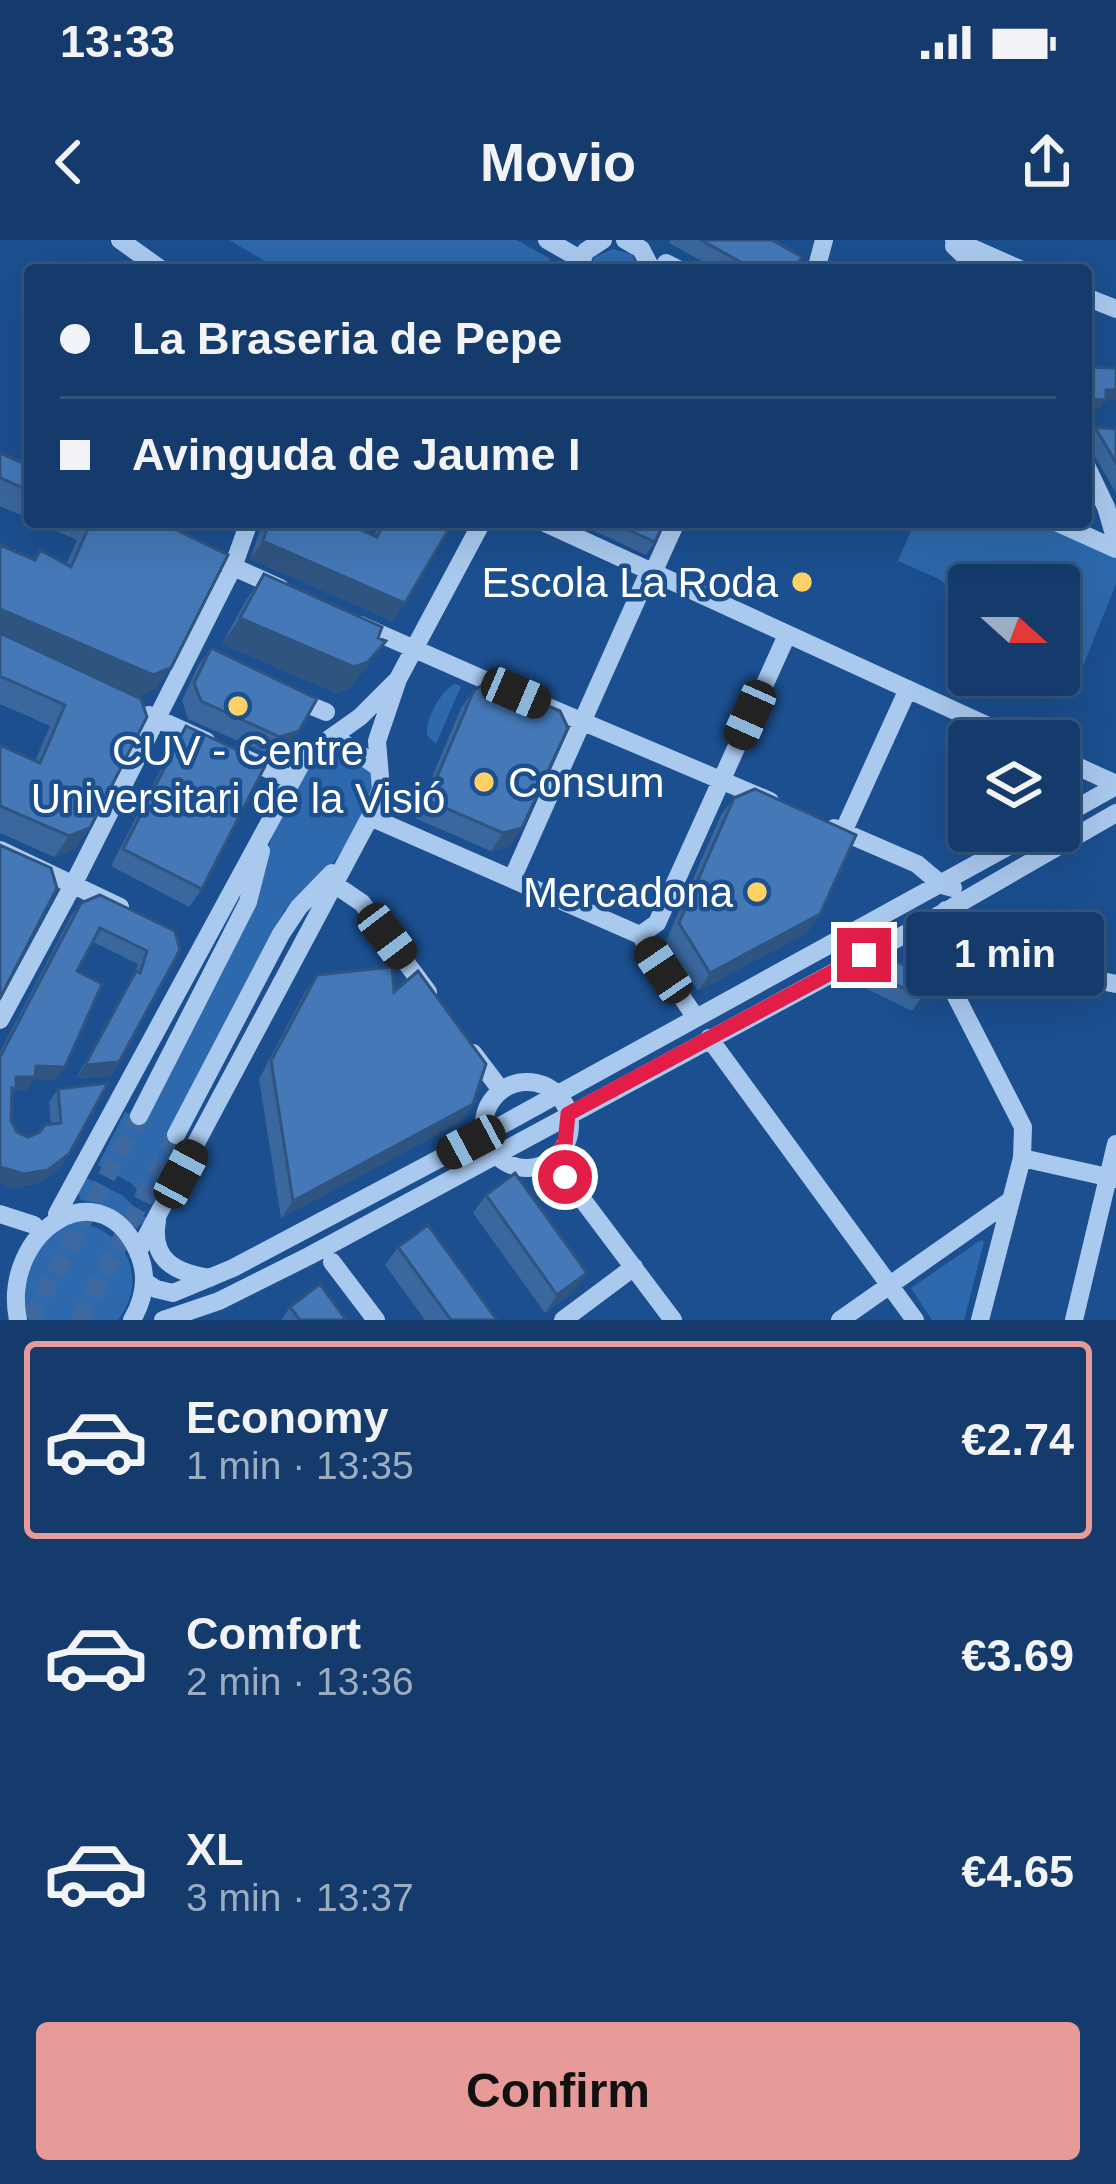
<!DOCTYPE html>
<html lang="en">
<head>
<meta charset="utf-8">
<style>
  :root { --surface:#143b6b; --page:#214673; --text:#f1f3f6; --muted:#9dadc1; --line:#33557e; --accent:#e69b98 }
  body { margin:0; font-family:Helvetica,sans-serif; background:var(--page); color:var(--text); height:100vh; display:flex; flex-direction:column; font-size:45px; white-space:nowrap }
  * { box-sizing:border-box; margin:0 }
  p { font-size:39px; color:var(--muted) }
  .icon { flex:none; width:66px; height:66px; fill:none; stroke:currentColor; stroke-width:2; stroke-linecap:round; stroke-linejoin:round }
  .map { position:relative; height:1080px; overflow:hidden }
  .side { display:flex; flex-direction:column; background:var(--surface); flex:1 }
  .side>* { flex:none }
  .top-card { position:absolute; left:24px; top:24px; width:1068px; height:264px; border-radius:12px; box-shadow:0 12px 48px #0002,0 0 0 3px var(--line); display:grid; align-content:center; height:264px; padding:0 36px; background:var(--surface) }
  .needle { width:78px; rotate:111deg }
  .buttons { position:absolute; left:948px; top:324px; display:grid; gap:24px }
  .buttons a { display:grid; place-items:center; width:132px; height:132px; border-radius:12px; background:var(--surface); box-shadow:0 12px 48px #0002,0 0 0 3px var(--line); font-size:60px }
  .end { position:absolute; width:54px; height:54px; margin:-27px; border:15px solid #e11d48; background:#fff; box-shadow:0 0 0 6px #fff }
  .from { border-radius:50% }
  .bubble { position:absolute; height:84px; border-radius:12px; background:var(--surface); box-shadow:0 12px 48px #0002,0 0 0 3px var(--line); font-size:39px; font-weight:800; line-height:84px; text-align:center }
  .car { position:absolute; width:36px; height:72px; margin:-36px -18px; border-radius:15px; box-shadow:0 0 9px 3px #0007; background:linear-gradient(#222 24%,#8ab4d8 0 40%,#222 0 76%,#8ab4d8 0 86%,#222 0) }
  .top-card b { display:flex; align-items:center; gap:42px; height:114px; font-size:45px }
  .top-card b+b { border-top:3px solid var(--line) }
  .top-card i { width:30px; height:30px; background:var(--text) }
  ul { padding:21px 0 0; list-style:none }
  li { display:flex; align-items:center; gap:36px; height:198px; margin:0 24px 18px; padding:0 12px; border:6px solid transparent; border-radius:12px }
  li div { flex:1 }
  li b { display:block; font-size:45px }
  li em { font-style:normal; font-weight:800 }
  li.on { border-color:var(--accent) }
  li>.icon { width:108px; height:108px; stroke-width:1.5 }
  .cta { display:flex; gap:24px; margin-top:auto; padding:24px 36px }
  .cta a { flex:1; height:138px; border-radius:12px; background:var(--accent); color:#111; font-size:48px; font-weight:800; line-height:138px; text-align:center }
  .status { display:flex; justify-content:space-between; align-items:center; height:84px; padding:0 60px; background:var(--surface); direction:ltr }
  .status svg { height:33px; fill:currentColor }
  header { display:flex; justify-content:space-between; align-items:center; height:156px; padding:0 36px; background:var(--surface); font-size:54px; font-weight:800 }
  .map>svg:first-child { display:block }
  .green { fill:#2e69ad }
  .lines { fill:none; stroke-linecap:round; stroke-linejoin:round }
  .minor-tunnel { stroke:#3d69a0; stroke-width:18; stroke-dasharray:18 9; stroke-linecap:butt }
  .minor { stroke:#a9c9ee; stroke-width:18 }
  .wall { fill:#3a679d }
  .shaded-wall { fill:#305480 }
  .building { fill:#4478b7; stroke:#305480; stroke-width:3 }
  .route { stroke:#e11d48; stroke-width:15 }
  .poi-dot { fill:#ffd166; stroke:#1b4f8f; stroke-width:4.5 }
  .labels { text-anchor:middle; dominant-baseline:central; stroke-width:9; stroke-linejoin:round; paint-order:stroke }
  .poi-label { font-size:42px; fill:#fff; stroke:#1b4f8f; text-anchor:end }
</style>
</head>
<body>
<div class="status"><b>13:33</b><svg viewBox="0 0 49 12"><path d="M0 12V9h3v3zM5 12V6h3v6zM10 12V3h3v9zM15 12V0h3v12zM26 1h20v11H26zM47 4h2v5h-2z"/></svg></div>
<header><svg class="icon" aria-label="back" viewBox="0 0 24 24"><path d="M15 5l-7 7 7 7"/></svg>Movio<svg class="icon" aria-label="share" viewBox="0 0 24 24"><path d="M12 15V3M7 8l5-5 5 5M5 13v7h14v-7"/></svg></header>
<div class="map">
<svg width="1116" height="1080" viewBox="0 0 1116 1080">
  <rect width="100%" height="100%" fill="#1b4f8f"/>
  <path class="green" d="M 229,0 L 516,0 L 549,18 L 553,30 L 280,30 Z
    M 613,9 L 631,14 L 641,30 L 588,30 L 595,17 Z
    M 915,282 L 1048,282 L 1116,316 L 1116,344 L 1081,431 L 1059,418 L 1059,345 L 969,345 L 969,361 L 939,339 L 898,321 Z
    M 455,444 L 461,446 L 436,504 L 427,495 C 425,480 440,451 455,444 Z
    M 341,509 C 353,515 365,519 370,532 C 386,570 315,646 291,672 L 285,669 L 169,894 L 185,903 L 152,965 L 131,943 L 98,925 L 125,872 L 144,880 L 258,661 L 256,658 C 264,616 291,514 341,509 Z
    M 84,937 L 122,955 L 148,980 L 138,986 L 104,965 L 81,960 L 77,950 Z
    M 67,982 C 122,982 152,1036 118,1080 L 31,1080 L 23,1068 L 18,1027 Z
    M 981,1000 L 984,1002 L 964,1080 L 932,1080 L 911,1048 Z"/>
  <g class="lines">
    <path class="minor-tunnel" d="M 30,1080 L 139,876
      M 79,1080 L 176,895"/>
    <path class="minor" d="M 120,0 L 162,30
      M 547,0 L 580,19
      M 625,0 L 641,9 L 652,30
      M 954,0 L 1022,30
      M 954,6 L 979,30
      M 666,23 L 680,30
      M 577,30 L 586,11 L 603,0
      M 816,30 L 824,0
      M 1086,57 L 1116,69
      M 1086,225 L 1106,267 L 1116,301
      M 543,282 L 1021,501
      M 1056,282 L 1116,309
      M 207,315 L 280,348
      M 653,333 L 676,282
      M 360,385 L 510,451
      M 292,458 L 326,472
      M 541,464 L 770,561
      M 149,475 L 206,501
      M 324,504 L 345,504 L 378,527
      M 242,517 L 292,540
      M 1059,518 L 1116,544
      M 370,577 L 640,695 L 696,778
      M 1059,578 L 1116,546
      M 834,588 L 917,624 L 942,645 L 953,648
      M 843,592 L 908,449
      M 0,610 L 120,667
      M 512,639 L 649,332
      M 334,644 L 362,663 L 428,752
      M 946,670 L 974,716 L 1116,744
      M 920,686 L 1023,887 L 1022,918 L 980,1080
      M 640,695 L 657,683 L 787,395
      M 0,780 L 74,643 L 233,327 L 249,282
      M 709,798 L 915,1080
      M 473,813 L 501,850
      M484 885a43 43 0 1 1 86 0a43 43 0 1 1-86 0Z
      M 139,876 L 248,662 L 261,611
      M 176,895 L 281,694 L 299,667 L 332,633
      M 1022,918 L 1116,939
      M 552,919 L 673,1080
      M 0,974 L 34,985
      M 57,974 L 300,526 L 309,513 L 360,477 L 395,442
      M 157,981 C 150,1020 176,1033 210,1038
      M 138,1012 L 370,577 L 381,549 L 377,501 L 398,439 L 482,282
      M 332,1022 L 376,1080
      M 144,1041 L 156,1049 L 173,1053 L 233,1028 L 471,902 L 1036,591
      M 18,1080 C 0,990 104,924 140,1017 C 148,1039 143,1061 132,1080
      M 163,1080 L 219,1061 L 309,1016 L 920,686 L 1116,573
      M 563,1080 L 634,1027
      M 840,1080 L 1011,960
      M 1074,1080 L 1116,904"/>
  </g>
  <path class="wall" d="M 671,0 L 772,0 L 794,30 L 718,30 L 669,3 Z
    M 1095,187 L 1116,189 L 1116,253 L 1086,201 Z
    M 0,213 L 30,226 L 30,279 L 0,266 Z
    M 36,282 L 160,282 L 156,449 L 138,456 L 98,439 L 75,609 L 54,617 L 0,593 L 0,505 L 35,521 L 50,486 L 0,464 L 0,305 L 33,320 L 40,310 L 66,325 L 77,300 Z
    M 263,282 L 343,282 L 374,296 L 380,282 L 453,282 L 393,381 L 250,319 Z
    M 575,282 L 664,282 L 655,302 L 646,315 Z
    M 264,334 L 386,401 L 350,448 L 336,453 L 222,404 L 246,360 Z
    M 211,408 L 317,459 L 287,508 L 268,514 L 188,479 L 182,460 L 198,426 Z
    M 474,450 L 510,606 L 491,611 L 415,578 L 461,468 Z
    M 186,486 L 202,649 L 189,667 L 111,626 L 174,504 Z
    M 734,558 L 808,692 L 698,751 L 666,701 L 721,575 Z
    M 81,663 L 175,691 L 119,822 L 110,836 L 76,838 L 135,732 L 138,724 L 93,702 L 77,731 L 65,827 L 55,840 L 34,839 L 26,850 L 15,850 L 12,855 L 11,881 L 17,892 L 28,897 L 39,892 L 51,884 L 49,862 L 58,849 L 69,914 L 60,928 L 39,943 L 15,948 L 0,943 L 0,812 L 71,676 Z
    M 866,730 L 922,757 L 912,771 L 857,744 Z
    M 317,735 L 394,752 L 473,864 L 461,882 L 281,978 L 259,839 L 305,752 Z
    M 486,955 L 574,1051 L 545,1073 L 473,973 Z
    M 398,1007 L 497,1080 L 425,1080 L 385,1025 Z
    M 290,1067 L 346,1080 L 281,1080 Z"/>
  <path class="shaded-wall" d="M 1106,150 L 1116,150 L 1116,160 L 1100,159 Z
    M 1086,159 L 1106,160 L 1100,169 L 1086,168 Z
    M 263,301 L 405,363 L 393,381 L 250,319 Z
    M 0,369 L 171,428 L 156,449 L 138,456 L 0,397 Z
    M 240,378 L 386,401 L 350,448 L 336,453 L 222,404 Z
    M 299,491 L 287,508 L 268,514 L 280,497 Z
    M 90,588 L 75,609 L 54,617 L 69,596 Z
    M 522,588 L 510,606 L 491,611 L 503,593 Z
    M 820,674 L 808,692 L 698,751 L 710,733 Z
    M 119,822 L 110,836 L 76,838 L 85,825 Z
    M 36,826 L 65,827 L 55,840 L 34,839 L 26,850 L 15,850 L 7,862 L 16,837 Z
    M 473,864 L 461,882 L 281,978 L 293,961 Z
    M 69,914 L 60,928 L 39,943 L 15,948 L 0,943 L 0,927 Z
    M 587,1033 L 574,1051 L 545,1073 L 557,1055 Z"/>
  <path class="building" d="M 701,0 L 772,0 L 802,17 L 794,30 L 755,30 Z
    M 1086,127 L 1116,128 L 1116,150 L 1106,150 L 1106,160 L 1086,159 Z
    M 1095,187 L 1116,189 L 1116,223 Z
    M 0,213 L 30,226 L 30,251 L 0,238 Z
    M 91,282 L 160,282 L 228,315 L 171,428 L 153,435 L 0,369 L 0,305 L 35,320 L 40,310 L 71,327 Z
    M 269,282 L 343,282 L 377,297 L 384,282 L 453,282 L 405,363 L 263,301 Z
    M 611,282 L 664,282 L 655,302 Z
    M 264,334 L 382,387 L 378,398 L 386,401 L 368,422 L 354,427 L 240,378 Z
    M 0,393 L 141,459 L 147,477 L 90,588 L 69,596 L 0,566 L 0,505 L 40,523 L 65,465 L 0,436 Z
    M 211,408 L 317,459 L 299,491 L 280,497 L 201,461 L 194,443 Z
    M 490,441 L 560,471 L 568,488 L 522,588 L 503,593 L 427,560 L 474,450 Z
    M 186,486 L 257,519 L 265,526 L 202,649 L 123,609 Z
    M 755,549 L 856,595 L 820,674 L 710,733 L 679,683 L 734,558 Z
    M 0,605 L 51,628 L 57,648 L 0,758 Z
    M 100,655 L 175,691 L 180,710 L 119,822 L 85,825 L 136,731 L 140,733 L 147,711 L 100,688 L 77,731 L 102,744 L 65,827 L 36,826 L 35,837 L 16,837 L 16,849 L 12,848 L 11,881 L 17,892 L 28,897 L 40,892 L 45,885 L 61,883 L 58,849 L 108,843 L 69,914 L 48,930 L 24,934 L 0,927 L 0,817 L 81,663 Z
    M 889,718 L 931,738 L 922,757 L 866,730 Z
    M 392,727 L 394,752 L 418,731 L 486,824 L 473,864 L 293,961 L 271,821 L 317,735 Z
    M 515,933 L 587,1033 L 557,1055 L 486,955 Z
    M 428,985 L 497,1080 L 451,1080 L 398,1007 Z
    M 320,1044 L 346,1080 L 300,1080 L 290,1067 Z"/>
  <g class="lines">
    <path class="route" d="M 565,937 L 552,919 L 565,904 L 568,874 L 864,715"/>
  </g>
  <g class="poi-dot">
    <circle cx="802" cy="342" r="12"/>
    <circle cx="238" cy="466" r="12"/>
    <circle cx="484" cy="542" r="12"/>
    <circle cx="757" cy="652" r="12"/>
  </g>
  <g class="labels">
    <g class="poi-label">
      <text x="778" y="342">Escola La Roda</text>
      <text x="238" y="510" text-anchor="middle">CUV - Centre<tspan x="238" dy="48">Universitari de la Visió</tspan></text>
      <text x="508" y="542" text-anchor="start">Consum</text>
      <text x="733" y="652">Mercadona</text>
    </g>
  </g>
</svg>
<div class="buttons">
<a><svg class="needle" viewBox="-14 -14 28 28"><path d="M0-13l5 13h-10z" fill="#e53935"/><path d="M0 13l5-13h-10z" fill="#9dadc1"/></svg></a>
<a><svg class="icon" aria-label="layers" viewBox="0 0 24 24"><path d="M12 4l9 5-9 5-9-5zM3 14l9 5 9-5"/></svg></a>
</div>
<i class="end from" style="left:565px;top:937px"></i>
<i class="end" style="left:864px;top:715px"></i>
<div class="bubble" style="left:906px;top:672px;width:198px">1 min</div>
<i class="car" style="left:516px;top:453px;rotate:113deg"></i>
<i class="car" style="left:750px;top:475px;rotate:204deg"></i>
<i class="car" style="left:387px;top:696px;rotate:143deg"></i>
<i class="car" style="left:663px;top:730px;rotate:326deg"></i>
<i class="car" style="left:471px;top:902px;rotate:242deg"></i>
<i class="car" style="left:181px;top:934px;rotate:28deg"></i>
<div class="top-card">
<b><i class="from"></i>La Braseria de Pepe</b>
<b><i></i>Avinguda de Jaume I</b>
</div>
</div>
<section class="side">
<ul>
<li class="on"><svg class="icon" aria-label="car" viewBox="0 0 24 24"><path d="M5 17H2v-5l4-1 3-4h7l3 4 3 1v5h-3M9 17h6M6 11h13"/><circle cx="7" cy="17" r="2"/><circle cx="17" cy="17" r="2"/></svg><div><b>Economy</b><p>1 min · 13:35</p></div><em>€2.74</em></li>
<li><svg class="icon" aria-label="car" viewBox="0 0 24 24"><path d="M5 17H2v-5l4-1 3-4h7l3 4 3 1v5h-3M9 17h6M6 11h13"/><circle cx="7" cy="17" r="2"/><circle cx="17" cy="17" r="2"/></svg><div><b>Comfort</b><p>2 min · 13:36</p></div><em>€3.69</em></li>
<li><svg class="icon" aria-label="car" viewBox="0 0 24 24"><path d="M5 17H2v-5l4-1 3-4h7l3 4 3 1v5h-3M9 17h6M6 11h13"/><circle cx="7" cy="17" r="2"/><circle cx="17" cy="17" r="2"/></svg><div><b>XL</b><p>3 min · 13:37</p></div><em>€4.65</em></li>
</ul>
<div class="cta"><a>Confirm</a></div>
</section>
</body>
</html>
